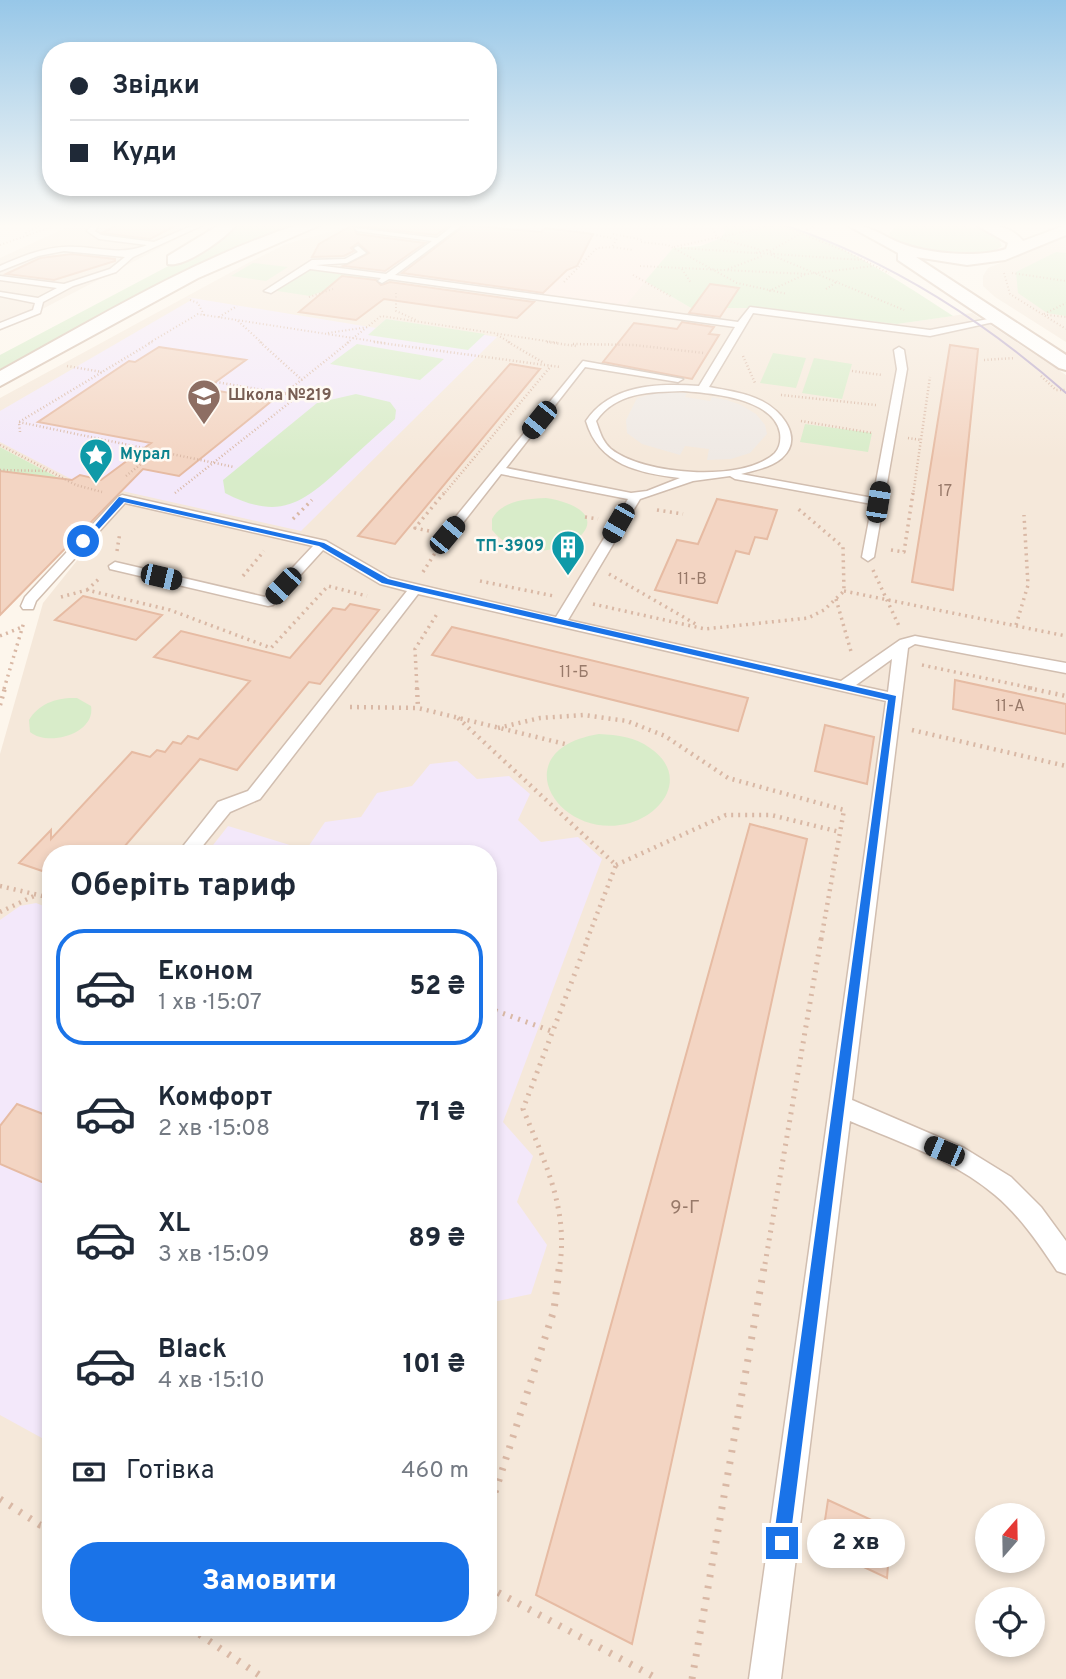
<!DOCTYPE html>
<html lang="uk">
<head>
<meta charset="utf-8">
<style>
  :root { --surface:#fff; --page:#f2f2f3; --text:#1f2937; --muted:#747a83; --line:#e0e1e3; --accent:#1a73e8 }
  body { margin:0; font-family:Overpass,sans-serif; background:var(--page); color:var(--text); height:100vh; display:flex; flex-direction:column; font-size:26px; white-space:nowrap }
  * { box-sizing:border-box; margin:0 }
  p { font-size:23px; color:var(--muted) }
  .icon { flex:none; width:38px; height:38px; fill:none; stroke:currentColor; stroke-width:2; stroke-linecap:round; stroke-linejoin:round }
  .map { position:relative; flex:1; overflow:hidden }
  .drawer { position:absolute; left:42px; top:845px; width:455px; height:791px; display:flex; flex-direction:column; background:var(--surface); border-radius:28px; box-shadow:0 4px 10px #0003 }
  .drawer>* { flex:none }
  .guide { position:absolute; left:42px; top:42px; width:455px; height:154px; border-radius:28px; box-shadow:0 4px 10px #0003; display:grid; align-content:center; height:154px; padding:0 28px; background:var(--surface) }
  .needle { width:46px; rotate:20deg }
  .tools { position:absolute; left:975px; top:1503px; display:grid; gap:14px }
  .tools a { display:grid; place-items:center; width:70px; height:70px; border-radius:50%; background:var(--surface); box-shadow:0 4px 10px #0003; font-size:35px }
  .end { position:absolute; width:32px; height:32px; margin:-16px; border:9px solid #1a73e8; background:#fff; box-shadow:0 0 0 4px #fff }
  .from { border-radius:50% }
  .bubble { position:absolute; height:49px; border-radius:24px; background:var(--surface); box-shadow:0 4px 10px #0003; font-size:23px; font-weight:800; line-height:49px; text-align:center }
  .car { position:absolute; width:21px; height:42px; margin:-21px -10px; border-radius:9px; box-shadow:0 0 5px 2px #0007; background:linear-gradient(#222 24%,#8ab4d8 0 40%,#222 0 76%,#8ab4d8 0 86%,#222 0) }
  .guide b { display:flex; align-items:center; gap:24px; height:66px; font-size:26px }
  .guide b+b { border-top:2px solid var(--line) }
  .guide i { width:18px; height:18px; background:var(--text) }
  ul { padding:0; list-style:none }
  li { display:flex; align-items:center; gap:21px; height:116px; margin:0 14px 10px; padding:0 14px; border:4px solid transparent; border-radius:28px }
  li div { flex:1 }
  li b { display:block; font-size:26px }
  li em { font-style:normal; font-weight:800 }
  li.on { border-color:var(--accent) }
  li>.icon { width:63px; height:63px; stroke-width:1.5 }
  h2 { padding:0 28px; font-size:32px; line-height:84px }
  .pay { display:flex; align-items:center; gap:18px; height:77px; padding:0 28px; font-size:26px }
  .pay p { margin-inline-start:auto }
  .action { display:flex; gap:14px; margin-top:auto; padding:14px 28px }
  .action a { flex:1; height:80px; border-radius:28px; background:var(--accent); color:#fff; font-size:28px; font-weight:800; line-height:80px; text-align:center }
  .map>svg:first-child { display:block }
  .residential { fill:#f5e8da; fill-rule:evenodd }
  .commercial { fill:#fde8e0 }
  .industrial { fill:#efe9e4 }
  .education { fill:#f3e8fa }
  .green { fill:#d8ecc9 }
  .building { fill:#f3d5c3; stroke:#e6bba3; stroke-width:2 }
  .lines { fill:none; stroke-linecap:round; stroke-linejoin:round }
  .service-casing { stroke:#d1beb0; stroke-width:3 }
  .secondary-casing { stroke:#d6c0b0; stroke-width:4 }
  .path-far5 { stroke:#d9b8a5; stroke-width:2; stroke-dasharray:1 2.5; stroke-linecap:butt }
  .path-far4 { stroke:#d9b8a5; stroke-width:2.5; stroke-dasharray:1 2.5; stroke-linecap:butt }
  .path-far3 { stroke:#d9b8a5; stroke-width:3.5; stroke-dasharray:2 4.5; stroke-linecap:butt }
  .path-far2 { stroke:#d9b8a5; stroke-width:4.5; stroke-dasharray:2 5; stroke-linecap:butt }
  .path-far1 { stroke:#d9b8a5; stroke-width:5; stroke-dasharray:2 6; stroke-linecap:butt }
  .path { stroke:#d9b8a5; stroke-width:7; stroke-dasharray:2.5 9; stroke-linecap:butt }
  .service { fill:#fff; fill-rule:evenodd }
  .secondary { fill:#fff; fill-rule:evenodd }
  .tram { stroke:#b9a8c9; stroke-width:2 }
  .route { fill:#1a73e8 }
  .labels { text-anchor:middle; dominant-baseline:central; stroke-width:5; stroke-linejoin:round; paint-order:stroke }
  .far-education-label { font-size:16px; font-weight:bold; fill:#785e54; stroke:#fffaf3; text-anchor:start }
  .far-culture-label { font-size:16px; font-weight:bold; fill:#0d838f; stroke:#fffaf3; text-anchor:start }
  .number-label { font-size:16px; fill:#987a6a }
  .near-number-label { font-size:19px; fill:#987a6a }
</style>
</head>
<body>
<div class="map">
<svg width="1066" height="1679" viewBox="0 0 1066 1679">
  <rect width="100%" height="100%" fill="#fdf6ec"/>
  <path class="residential" d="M 72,225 L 204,225 L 0,331 L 0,258 Z
    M 348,227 L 424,237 L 399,255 L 645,281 L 691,308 L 748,308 L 897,324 L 972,313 L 1066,375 L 1066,1679 L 0,1679 L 0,754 L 43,603 L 119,508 L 112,500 L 74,486 L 0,447 L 0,398 L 248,263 L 286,244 ZM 51,854 L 488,854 L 488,1628 L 51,1628 ZM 987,1516 L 1032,1516 L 1032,1561 L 987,1561 ZM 987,1600 L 1032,1600 L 1032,1645 L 987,1645 Z
    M 1066,237 L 1066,342 L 995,297 L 983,286 L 983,276 L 988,268 Z"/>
  <path class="commercial" d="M 342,225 L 722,225 L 725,232 L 721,238 L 711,243 L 673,248 L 626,305 L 373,272 L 423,237 Z"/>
  <path class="industrial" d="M 663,391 L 687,393 L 685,397 L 710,401 L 712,397 L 727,400 L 741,405 L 756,414 L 765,425 L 767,434 L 750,453 L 731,459 L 707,460 L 709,449 L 685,446 L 680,455 L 642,444 L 627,433 L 626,420 L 637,398 Z"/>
  <path class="education" d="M 186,297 L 376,328 L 386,319 L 497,337 L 301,531 L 73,480 L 0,442 L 0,411 L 193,299 Z
    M 457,761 L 477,779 L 509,776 L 530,794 L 518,820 L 541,842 L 578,837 L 602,859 L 503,1122 L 533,1156 L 517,1202 L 547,1245 L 531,1294 L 488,1303 L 488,854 L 206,854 L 228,826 L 306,850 L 325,822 L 361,817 L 377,793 L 412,786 L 430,764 Z
    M 36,903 L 51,909 L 51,1443 L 0,1415 L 0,920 L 20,906 Z"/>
  <path class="green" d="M 235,225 L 295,225 L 215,256 L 0,369 L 0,355 L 193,253 Z
    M 722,225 C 740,225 759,223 776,225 C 825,231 910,288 953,316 L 897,324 L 748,308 L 691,308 L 645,281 L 673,248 L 701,246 L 721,238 L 725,232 Z
    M 898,225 L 967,225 L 997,236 L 1002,246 C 980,264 913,253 891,238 L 889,233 Z
    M 1056,252 L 1066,253 L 1066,316 L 1047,313 L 1018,293 L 1016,272 Z
    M 253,263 L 288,267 L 266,281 L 231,276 Z
    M 309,267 L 369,276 L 372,277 L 363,285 L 326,290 L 310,296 L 271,290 Z
    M 386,319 L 485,334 L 468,350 L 368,335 Z
    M 357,344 L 444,359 L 420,380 L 330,364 Z
    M 773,353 L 806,358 L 796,388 L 760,383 Z
    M 814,358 L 852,364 L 842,399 L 802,393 Z
    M 356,394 L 390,402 L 396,410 L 395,419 C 377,435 359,451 342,467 C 302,504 279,521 225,493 L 223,480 L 317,403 Z
    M 805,424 L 872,433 L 868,452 L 800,442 Z
    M 0,447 L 74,486 L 0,473 Z
    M 546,498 C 647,515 537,585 492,530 L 492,519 C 502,500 527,499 546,498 Z
    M 77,698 L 91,706 C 96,734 48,747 30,732 L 29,720 C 39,703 58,697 77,698 Z
    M 599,734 C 618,735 635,737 650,748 C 688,774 666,812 630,823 C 558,843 501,750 599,734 Z"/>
  <path class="building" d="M 117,225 L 177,225 L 150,239 L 102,233 Z
    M 353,225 L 450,225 L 436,235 L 353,226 L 357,234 L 425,243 L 385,271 L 343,266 L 369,253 L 358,243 L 351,248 L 354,251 L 344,256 L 312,257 L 319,244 Z
    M 465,225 L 541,232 L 545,228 L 593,234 L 577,266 L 567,270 L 543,293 L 402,273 Z
    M 72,254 L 115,259 L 115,261 L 54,280 L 6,274 L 40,258 Z
    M 342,276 L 376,280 L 381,285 L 390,282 L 534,302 L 517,318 L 384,299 L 356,320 L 299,312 Z
    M 710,284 L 739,288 L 720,317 L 689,313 Z
    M 682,322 L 714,327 L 709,334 L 719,335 L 692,379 L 603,362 L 634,323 L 677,329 Z
    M 950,345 L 978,349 L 953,590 L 912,582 Z
    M 159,347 L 246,360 L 206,389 L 273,400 L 179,476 L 143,469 L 0,615 L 0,471 L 72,480 L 80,475 L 101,480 L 151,443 L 38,422 L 129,361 L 135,362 Z
    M 510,364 L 540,369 L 395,544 L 358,536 Z
    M 717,499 L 777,510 L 767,539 L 755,537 L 749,554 L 736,551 L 717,603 L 655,590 L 677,540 L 698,544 Z
    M 83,596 L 162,615 L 136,640 L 55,620 Z
    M 350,604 L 379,610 L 320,684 L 309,682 L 237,770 L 200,759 L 118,854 L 51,854 L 51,874 L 19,863 L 51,830 L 51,839 L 132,752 L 150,757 L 157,750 L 165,752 L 173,742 L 181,744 L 188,736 L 198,739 L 250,681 L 154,657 L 181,631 L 290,658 L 333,608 L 345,610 Z
    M 452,627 L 499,638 L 748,698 L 738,731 L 432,655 Z
    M 955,680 L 1066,704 L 1066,734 L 953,709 Z
    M 825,725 L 874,737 L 867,784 L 815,771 Z
    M 750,824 L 807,839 L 632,1644 L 536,1595 Z
    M 17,1104 L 51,1117 L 51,1186 L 0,1164 L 0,1126 Z
    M 828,1500 L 891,1529 L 887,1578 L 821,1547 Z"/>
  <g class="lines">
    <g class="service-casing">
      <path id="service" d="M 92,225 L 99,225 L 95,231 L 101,235 L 154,242 L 194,225 L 203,225 L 133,257 L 116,272 L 73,286 L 43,302 L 40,313 L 0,329 L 0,323 L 33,310 L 35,303 L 0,296 L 0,292 L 38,298 L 57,288 L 0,280 L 0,276 L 64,284 L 110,269 L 125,257 L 64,251 L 38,256 L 0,271 L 0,266 C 20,257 42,248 64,247 C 94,245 118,257 147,245 L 99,239 L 87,231 Z
        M 454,225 L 462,225 L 395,275 L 738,322 L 750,307 L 930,330 L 999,317 L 1003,320 L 930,336 L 753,313 L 709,387 C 726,390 746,393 762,401 C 782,411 804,438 782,458 C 770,468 755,470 741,474 L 873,498 L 897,369 L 894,350 L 899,347 L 904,350 L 907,369 L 874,557 L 868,561 L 862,557 L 872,504 L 735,479 L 730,476 L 693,481 L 640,499 L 568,620 L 841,681 L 900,640 L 915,636 L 1066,663 L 1066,673 L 915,644 L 908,648 L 852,1100 L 964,1148 L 1011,1177 L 1041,1207 L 1066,1241 L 1066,1274 L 1057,1271 C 1039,1244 1020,1216 995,1195 C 954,1160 899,1142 850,1121 L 781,1679 L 749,1679 L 886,701 L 418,594 L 260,799 L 230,812 L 196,854 L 177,854 L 218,802 L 248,791 L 407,591 L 380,584 L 323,550 L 273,605 L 268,606 L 110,569 L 109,566 L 115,562 L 265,597 L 313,546 L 125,503 L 36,601 L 33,609 L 23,609 L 21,606 L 25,597 L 118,497 L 122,495 L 326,541 L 390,578 L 556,617 L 628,499 L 501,474 L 451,538 L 441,535 L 583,361 L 683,379 L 678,382 L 585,367 L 506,468 L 631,493 L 647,491 L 680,478 C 639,473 599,465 586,421 C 611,384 658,383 699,386 L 735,327 L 389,279 L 382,283 L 378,281 L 381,278 L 310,269 L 271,293 L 264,291 L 312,260 L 345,259 L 358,252 L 354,248 L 358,246 L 366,253 L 347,263 L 316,265 L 386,274 L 432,241 L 357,231 L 355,228 L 437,238 ZM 683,391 C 710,393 774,398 780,433 C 781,440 780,447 775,453 C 744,483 643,475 611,449 C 602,441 600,432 596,421 C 616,392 650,392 683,391 ZM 892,659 L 888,692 L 856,685 Z"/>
    </g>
    <g class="secondary-casing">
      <path id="secondary" d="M 219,225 L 236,225 C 226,238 184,268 168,264 L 168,256 Z
        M 297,225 L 320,225 L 198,278 L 0,386 L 0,371 C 97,318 191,260 297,225 Z
        M 847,225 C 873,225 881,236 903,244 C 929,254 980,258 1006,249 L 1008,243 L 976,225 C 995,225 1011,226 1023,241 L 1066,225 L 1066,235 L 1005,260 L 967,265 L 916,257 L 1066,355 L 1066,370 L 1059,368 L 898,260 L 898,253 Z"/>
    </g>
    <path class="path-far5" d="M 712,225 L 717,238 L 761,250
      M 780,225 L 843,250 L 889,273
      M 550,229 L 552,227
      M 576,231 L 617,239 L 612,247 L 633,250
      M 613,234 L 643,240
      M 28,236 L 26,233 L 40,225
      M 641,242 L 668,245 L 737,283 L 787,294
      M 0,245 L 57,225
      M 674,247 L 775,225
      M 681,248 L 755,253
      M 767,250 L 774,254 L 755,253 Z
      M 770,251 L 816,225
      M 774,254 L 861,260
      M 771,255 L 904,310
      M 640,266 L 807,274 L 873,266
      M 682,269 L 691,283
      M 728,269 L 762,256
      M 1004,273 L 1010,294 L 1066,329
      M 1012,273 L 1066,281
      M 633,275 L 672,297
      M 564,282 L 597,248 L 612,247
      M 826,289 L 838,281
      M 769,291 L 806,274
      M 396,293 L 396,311 L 416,320
      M 309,297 L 333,289
      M 190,300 L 198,303 L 204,315
      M 1044,314 L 1066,303
      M 1047,315 L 1066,317
      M 219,317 L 237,306
      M 238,321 L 262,343
      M 328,333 L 368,327
      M 497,335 L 511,343
      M 149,343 L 198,314 L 385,343
      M 347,343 L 381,316 L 559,343"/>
    <path class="path-far4" d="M 260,342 L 302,380
      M 374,342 L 560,367
      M 508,342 L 544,363
      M 547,342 L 576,346
      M 573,344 L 634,345 L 704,353
      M 743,356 L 755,383
      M 984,360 L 1015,358
      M 67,366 L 102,372
      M 852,371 L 882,375
      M 1041,376 L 1056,390 L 1066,390
      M 216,382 L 298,396
      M 285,393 L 349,342
      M 781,395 L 876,405
      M 801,421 L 872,433
      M 19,422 L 234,467
      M 20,432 L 19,422 L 152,342
      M 908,438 L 921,440
      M 0,445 L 76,485 L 102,492
      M 0,470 L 48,471
      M 126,476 L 156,452
      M 175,493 L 298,396
      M 443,495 L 551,366
      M 913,495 L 930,377"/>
    <path class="path-far3" d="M 657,510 L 683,514
      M 585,517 L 598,519
      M 293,519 L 312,500
      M 429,531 L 415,528 L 444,493
      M 891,550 L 904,552 L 913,493
      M 117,551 L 120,532
      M 873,570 L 899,626
      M 423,572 L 437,550
      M 609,574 L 699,626
      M 243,576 L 264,551
      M 480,581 L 554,596
      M 87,590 L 101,577
      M 844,591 L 1066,636
      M 61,597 L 87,590 L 170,610 L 271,648 L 328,586 L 367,596
      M 836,599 L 852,655
      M 593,604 L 705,629 L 808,618 L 824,610 L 844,591 L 843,547 L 796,507
      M 1016,625 L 1028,585 L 1024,515
      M 0,636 L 22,627
      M 922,665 L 1036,689
      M 4,689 L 24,622
      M 417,689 L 415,649 L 437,614"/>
    <path class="path-far2" d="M 417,688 L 418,708
      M 1028,688 L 1066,696
      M 0,705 L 5,688
      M 350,707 L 418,708 L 565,744
      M 458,718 L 616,865 L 587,940
      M 498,728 L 540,718 L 584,715 L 627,721 L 665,736 L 728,778 L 844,810 L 821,940
      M 912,730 L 1066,766
      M 616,865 L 726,815 L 771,815 L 840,832
      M 0,886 L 51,898
      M 0,912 L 34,896"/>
    <path class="path-far1" d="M 488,1008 L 554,1032
      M 560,1264 C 568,1208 544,1160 523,1109 L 588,939
      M 765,1264 L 821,939"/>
    <path class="path" d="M 0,1499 L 40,1525 L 51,1527
      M 488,1514 L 554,1310 L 560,1262
      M 488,1587 L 658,1679
      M 190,1628 L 265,1679
      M 692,1679 L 765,1262"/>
    <use href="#service" class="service"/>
    <use href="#secondary" class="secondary"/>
    <path class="tram" d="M 784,225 C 889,260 983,320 1066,393"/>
  </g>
  <linearGradient id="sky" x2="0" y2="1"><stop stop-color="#97c7e8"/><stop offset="0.49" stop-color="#fefbf6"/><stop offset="1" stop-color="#fefbf6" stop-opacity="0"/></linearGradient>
  <rect width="1066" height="460" fill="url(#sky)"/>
  <path class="route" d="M 119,497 L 324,543 L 388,579 L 416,586 L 896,696 L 789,1549 L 782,1552 L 776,1549 L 773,1543 L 888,700 L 382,583 L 319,546 L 124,502 L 86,543 L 80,543 Z"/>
  <defs>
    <g id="school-pin" transform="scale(1.75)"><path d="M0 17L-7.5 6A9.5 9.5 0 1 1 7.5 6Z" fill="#8d6e63" stroke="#fffaf3"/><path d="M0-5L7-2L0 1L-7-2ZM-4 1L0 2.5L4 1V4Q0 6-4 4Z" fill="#fff"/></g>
    <g id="sight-pin" transform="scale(1.75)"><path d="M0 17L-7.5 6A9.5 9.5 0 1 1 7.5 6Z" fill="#0f9aa8" stroke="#fffaf3"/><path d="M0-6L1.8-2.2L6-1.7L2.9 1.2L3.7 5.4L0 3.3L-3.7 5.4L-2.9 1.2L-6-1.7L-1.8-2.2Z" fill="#fff"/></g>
    <g id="building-pin" transform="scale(1.75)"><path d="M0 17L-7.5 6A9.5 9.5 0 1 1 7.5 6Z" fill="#0f9aa8" stroke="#fffaf3"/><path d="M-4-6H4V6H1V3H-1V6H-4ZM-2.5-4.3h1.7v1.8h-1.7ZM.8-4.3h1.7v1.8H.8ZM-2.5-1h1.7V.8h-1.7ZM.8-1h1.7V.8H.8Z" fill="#fff"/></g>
  </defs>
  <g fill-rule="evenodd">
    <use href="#school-pin" x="204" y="396"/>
    <use href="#sight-pin" x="96" y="455"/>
    <use href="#building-pin" x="568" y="547"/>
  </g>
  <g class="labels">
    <g class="far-education-label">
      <text x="228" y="396">Школа №219</text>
    </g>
    <g class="far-culture-label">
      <text x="120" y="455">Мурал</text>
      <text x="544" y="547" text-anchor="end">ТП-3909</text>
    </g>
    <g class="number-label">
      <text x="945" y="492">17</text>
      <text x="692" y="580">11-В</text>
      <text x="574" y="673">11-Б</text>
      <text x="1010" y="707">11-А</text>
    </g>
    <g class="near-number-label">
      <text x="685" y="1208">9-Г</text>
    </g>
  </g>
</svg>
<div class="tools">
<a><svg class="needle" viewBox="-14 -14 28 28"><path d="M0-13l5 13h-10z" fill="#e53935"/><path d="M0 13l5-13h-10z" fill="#747a83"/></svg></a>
<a><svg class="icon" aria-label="locate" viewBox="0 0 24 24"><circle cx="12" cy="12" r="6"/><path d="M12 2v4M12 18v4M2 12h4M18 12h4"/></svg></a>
</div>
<i class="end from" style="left:83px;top:541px"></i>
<i class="end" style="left:782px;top:1543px"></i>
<div class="bubble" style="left:807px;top:1519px;width:98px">2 хв</div>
<i class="car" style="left:539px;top:420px;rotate:219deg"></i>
<i class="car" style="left:878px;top:502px;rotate:9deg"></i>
<i class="car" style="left:618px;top:523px;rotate:210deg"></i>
<i class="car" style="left:447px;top:535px;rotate:40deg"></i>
<i class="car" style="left:161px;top:577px;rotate:103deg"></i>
<i class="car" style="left:283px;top:586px;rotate:223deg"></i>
<i class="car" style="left:944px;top:1151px;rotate:293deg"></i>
<div class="guide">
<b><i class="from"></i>Звідки</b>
<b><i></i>Куди</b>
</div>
<section class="drawer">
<h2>Оберіть тариф</h2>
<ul>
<li class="on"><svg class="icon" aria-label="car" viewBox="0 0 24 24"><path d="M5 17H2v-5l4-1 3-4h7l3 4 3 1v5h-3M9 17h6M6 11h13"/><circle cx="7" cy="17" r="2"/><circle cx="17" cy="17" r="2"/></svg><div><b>Економ</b><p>1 хв · 15:07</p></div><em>52 ₴</em></li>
<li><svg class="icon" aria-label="car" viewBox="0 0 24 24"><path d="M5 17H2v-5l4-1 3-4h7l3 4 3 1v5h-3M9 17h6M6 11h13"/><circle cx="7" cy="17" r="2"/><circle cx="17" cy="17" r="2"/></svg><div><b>Комфорт</b><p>2 хв · 15:08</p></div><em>71 ₴</em></li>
<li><svg class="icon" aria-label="car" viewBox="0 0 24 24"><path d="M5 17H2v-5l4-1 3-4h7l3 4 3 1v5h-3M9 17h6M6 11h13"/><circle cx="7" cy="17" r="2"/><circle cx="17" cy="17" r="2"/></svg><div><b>XL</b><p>3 хв · 15:09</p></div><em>89 ₴</em></li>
<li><svg class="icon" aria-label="car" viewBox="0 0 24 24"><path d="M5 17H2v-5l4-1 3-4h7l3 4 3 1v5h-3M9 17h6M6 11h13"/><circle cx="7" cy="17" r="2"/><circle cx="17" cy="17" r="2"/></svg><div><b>Black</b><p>4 хв · 15:10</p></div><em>101 ₴</em></li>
</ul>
<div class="pay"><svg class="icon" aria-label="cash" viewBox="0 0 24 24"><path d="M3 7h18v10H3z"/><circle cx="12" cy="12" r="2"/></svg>Готівка<p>460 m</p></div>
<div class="action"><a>Замовити</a></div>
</section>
</div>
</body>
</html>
